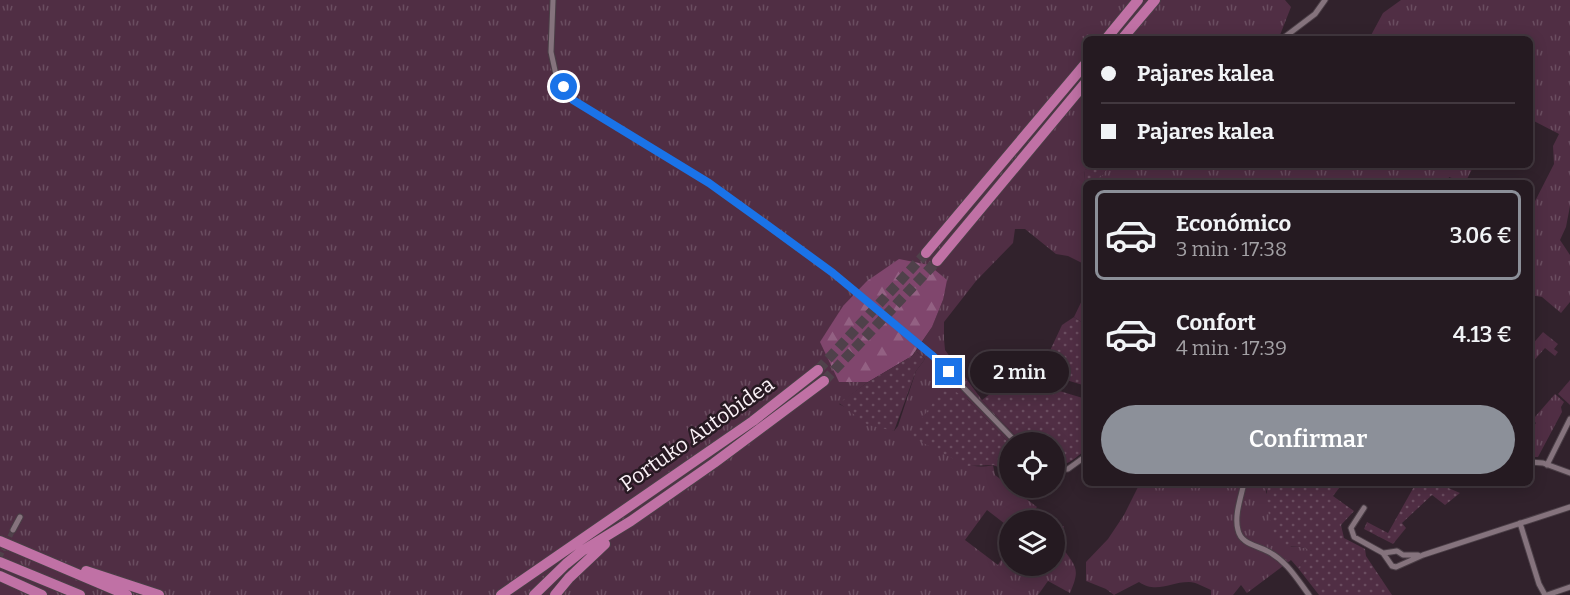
<!DOCTYPE html>
<html lang="es">
<head>
<meta charset="utf-8">
<style>
  :root { --surface:#251a21; --page:#31272e; --text:#f1f3f6; --muted:#a3a1a5; --line:#42383f; --accent:#8c9099 }
  body { margin:0; font-family:Bitter,serif; background:var(--page); color:var(--text); height:100vh; display:flex; flex-direction:column; font-size:22px; white-space:nowrap }
  * { box-sizing:border-box; margin:0 }
  p { font-size:20px; color:var(--muted) }
  .icon { flex:none; width:33px; height:33px; fill:none; stroke:currentColor; stroke-width:2; stroke-linecap:round; stroke-linejoin:round }
  .map { position:relative; flex:1; overflow:hidden }
  .side { position:absolute; left:1083px; top:180px; width:450px; height:306px; display:flex; flex-direction:column; background:var(--surface); border-radius:9px; box-shadow:0 3px 15px #0003,0 0 0 2px var(--line) }
  .side>* { flex:none }
  .hud { position:absolute; left:1083px; top:36px; width:450px; height:132px; border-radius:9px; box-shadow:0 3px 15px #0003,0 0 0 2px var(--line); display:grid; align-content:center; height:132px; padding:0 18px; background:var(--surface) }
  .fabs { position:absolute; left:999px; top:432px; display:grid; gap:12px }
  .fabs a { display:grid; place-items:center; width:66px; height:66px; border-radius:50%; background:var(--surface); box-shadow:0 3px 15px #0003,0 0 0 2px var(--line); font-size:30px }
  .end { position:absolute; width:27px; height:27px; margin:-14px; border:8px solid #1a73e8; background:#fff; box-shadow:0 0 0 3px #fff }
  .from { border-radius:50% }
  .bubble { position:absolute; height:42px; border-radius:21px; background:var(--surface); box-shadow:0 3px 15px #0003,0 0 0 2px var(--line); font-size:20px; font-weight:600; line-height:42px; text-align:center }
  .hud b { display:flex; align-items:center; gap:21px; height:57px; font-size:22px }
  .hud b+b { border-top:2px solid var(--line) }
  .hud i { width:15px; height:15px; background:var(--text) }
  ul { padding:10px 0 0; list-style:none }
  li { display:flex; align-items:center; gap:18px; height:90px; margin:0 12px 9px; padding:0 6px; border:3px solid transparent; border-radius:9px }
  li div { flex:1 }
  li b { display:block; font-size:22px }
  li em { font-style:normal; font-weight:600 }
  li.selected { border-color:var(--accent) }
  li>.icon { width:54px; height:54px; stroke-width:1.5 }
  .button { display:flex; gap:12px; margin-top:auto; padding:12px 18px }
  .button a { flex:1; height:69px; border-radius:36px; background:var(--accent); color:#fff; font-size:24px; font-weight:600; line-height:69px; text-align:center }
  .map>svg:first-child { display:block }
  .grass { fill:url(#grass-tufts); fill-rule:evenodd }
  .forest { fill:url(#forest-firs) }
  .park { fill:url(#park-dots) }
  .pitch { fill:#502e44 }
  .lines { fill:none; stroke-linecap:round; stroke-linejoin:round }
  .minor-tunnel { stroke:#4f414a; stroke-width:5; stroke-dasharray:5 2.5; stroke-linecap:butt }
  .motorway-tunnel { stroke:#4f414a; stroke-width:10; stroke-dasharray:10 5; stroke-linecap:butt }
  .minor-casing { stroke:#4a3e46; stroke-width:7 }
  .motorway-casing { stroke:#4a3e46; stroke-width:12 }
  .minor { stroke:#85737d; stroke-width:5 }
  .motorway { stroke:#c071a5; stroke-width:10 }
  .route { stroke:#1a73e8; stroke-width:8 }
  .labels { text-anchor:middle; dominant-baseline:central; stroke-width:5; stroke-linejoin:round; paint-order:stroke }
  .street-label { font-size:21px; fill:#fbf1f7; stroke:#271922 }
</style>
</head>
<body>
<div class="map">
<svg width="1570" height="595" viewBox="0 0 1570 595">
  <defs>
    <pattern id="grass-tufts" width="24" height="20" patternUnits="userSpaceOnUse" patternTransform="scale(1.5)"><rect width="24" height="20" fill="#502e44"/><path d="M3 7l-1-3M5 7V3M7 7l1-3M15 17l-1-3M17 17v-4M19 17l1-3" fill="none" stroke="#6a4d60"/></pattern>
    <pattern id="forest-firs" width="22" height="20" patternUnits="userSpaceOnUse" patternTransform="scale(1.5)"><rect width="22" height="20" fill="#80466d"/><path d="M5 1l3.5 6h-7zM16 11l3.5 6h-7z" fill="#936183"/></pattern>
    <pattern id="park-dots" width="8" height="8" patternUnits="userSpaceOnUse" patternTransform="scale(1.5)"><rect width="8" height="8" fill="#502e44"/><path d="M2 2h.1M6 6h.1" fill="none" stroke="#6a4d60" stroke-width="1.8" stroke-linecap="round"/></pattern>
  </defs>
  <rect width="100%" height="100%" fill="#31222c"/>
  <path class="grass" d="M 0,0 L 1285,0 L 1291,7 L 1280,35 L 1273,39 L 1086,39 L 1086,165 L 1094,165 L 1085,170 L 1084,180 L 1090,183 L 1086,183 L 1086,265 L 1068,256 L 1056,254 L 1025,229 L 1015,229 L 1013,243 L 976,281 L 944,322 L 944,339 L 945,350 L 982,400 L 1021,442 L 1009,443 L 967,399 L 951,456 C 965,465 976,469 993,465 L 995,475 L 1037,507 L 1027,520 L 1010,520 L 1009,527 L 987,510 L 965,540 L 998,565 L 1009,547 L 1010,566 L 1054,566 L 1055,527 L 1064,526 L 1060,544 C 1074,566 1082,566 1070,593 L 1048,581 L 1038,595 L 0,595 ZM 943,300 L 932,327 L 916,351 L 925,359 L 916,371 L 898,426 L 894,431 L 839,404 L 868,382 L 839,382 L 835,320 L 843,306 Z
    M 1401,0 L 1570,0 L 1570,206 L 1566,227 L 1560,240 L 1570,255 L 1570,302 L 1561,313 L 1542,297 L 1530,295 L 1530,211 L 1554,164 L 1553,146 L 1559,134 L 1530,119 L 1530,39 L 1369,39 L 1383,13 Z
    M 1116,165 L 1474,165 L 1465,183 L 1449,177 L 1448,183 L 1093,183 L 1100,178 L 1105,171 Z
    M 1086,292 L 1086,325 L 1074,317 Z
    M 1543,332 L 1558,344 L 1554,349 L 1558,352 L 1555,356 L 1545,348 L 1530,365 L 1530,347 Z
    M 1555,394 L 1564,402 L 1561,407 L 1562,412 L 1538,457 L 1530,457 L 1530,431 L 1536,423 L 1530,417 L 1530,414 L 1534,418 Z
    M 1140,483 L 1268,483 L 1266,492 L 1291,547 L 1301,547 L 1313,551 L 1298,568 L 1291,560 L 1247,593 L 1241,585 L 1233,595 L 1211,595 L 1211,590 C 1204,587 1196,582 1189,582 C 1169,582 1157,594 1139,582 L 1114,595 L 1106,589 L 1086,581 L 1086,562 L 1108,539 L 1124,515 Z"/>
  <path class="forest" d="M 899,259 L 929,265 L 947,280 L 943,300 L 932,327 L 912,356 L 868,382 L 839,382 L 820,342 L 843,306 L 867,281 Z"/>
  <path class="park" d="M 1094,165 L 1116,165 L 1105,171 L 1100,178 L 1090,183 L 1084,180 L 1085,170 Z
    M 1074,317 L 1086,325 L 1086,386 L 1040,372 L 1062,325 Z
    M 916,351 L 925,359 L 916,371 L 894,431 L 868,425 L 839,403 L 868,382 L 912,356 Z
    M 1007,383 L 1036,390 L 1043,386 L 1086,399 L 1086,449 C 1076,458 1068,466 1055,465 L 1054,442 L 1021,442 L 982,400 L 999,387 Z
    M 945,385 L 967,399 L 1009,443 L 1009,471 L 993,465 L 967,466 L 910,436 Z
    M 1268,483 L 1343,483 L 1333,496 L 1354,511 L 1341,525 L 1344,538 L 1365,549 L 1366,556 L 1392,595 L 1319,595 L 1298,568 L 1312,551 L 1301,547 L 1279,546 C 1271,529 1264,502 1268,483 Z
    M 1416,483 L 1437,483 L 1460,493 L 1445,505 L 1432,495 L 1402,523 L 1406,528 L 1393,544 L 1364,529 L 1367,522 L 1388,533 Z"/>
  <path class="pitch" d="M 1570,380 L 1570,405 L 1558,394 Z"/>
  <g class="lines">
    <path class="minor-tunnel" d="M 0,557 L 13,530"/>
    <path class="motorway-tunnel" d="M 818,370 L 926,253
      M 824,381 L 937,261"/>
    <g class="minor-casing">
      <path id="minor" d="M 553,0 L 551,52 L 556,75 L 573,100 L 709,183 L 833,273 L 933,356 L 1016,442
        M 1282,39 L 1315,14 L 1325,0
        M 1530,462 L 1543,463 L 1570,473
        M 1547,465 L 1570,419
        M 1054,470 L 1068,469 L 1086,456
        M 1244,483 C 1241,497 1234,516 1238,530 C 1241,544 1256,545 1267,551 C 1286,560 1297,579 1309,595
        M 1364,508 L 1351,528 L 1354,537 L 1383,553 L 1392,566 L 1396,567 L 1423,555 L 1570,507
        M 1520,523 L 1539,584 L 1545,595
        M 13,530 L 20,517
        M 1384,553 L 1397,551 L 1403,555 L 1418,555
        M 1547,595 L 1570,587"/>
    </g>
    <g class="motorway-casing">
      <path id="motorway" d="M 1106,39 L 1138,0
        M 1122,39 L 1155,0
        M 926,253 L 1086,63
        M 937,261 L 1086,82
        M 0,541 L 127,595
        M 0,562 L 80,595
        M 86,571 L 159,595
        M 0,576 L 42,595
        M 501,595 L 753,421 L 818,370
        M 534,595 L 566,564 L 582,551 L 631,521 L 714,463 L 824,381
        M 555,595 L 569,578 L 605,544"/>
    </g>
    <use href="#minor" class="minor"/>
    <use href="#motorway" class="motorway"/>
  </g>
  <g class="lines">
    <path class="route" d="M 564,87 L 573,100 L 709,183 L 766,224 L 833,273 L 933,356 L 949,372"/>
  </g>
  <g class="labels">
    <g class="street-label">
      <text transform="translate(697 434) rotate(-35)">Portuko Autobidea</text>
    </g>
  </g>
</svg>
<div class="fabs">
<a><svg class="icon" aria-label="locate" viewBox="0 0 24 24"><circle cx="12" cy="12" r="6"/><path d="M12 2v4M12 18v4M2 12h4M18 12h4"/></svg></a>
<a><svg class="icon" aria-label="layers" viewBox="0 0 24 24"><path d="M12 4l9 5-9 5-9-5zM3 14l9 5 9-5"/></svg></a>
</div>
<i class="end from" style="left:564px;top:87px"></i>
<i class="end" style="left:949px;top:372px"></i>
<div class="bubble" style="left:970px;top:351px;width:99px">2 min</div>
<div class="hud">
<b><i class="from"></i>Pajares kalea</b>
<b><i></i>Pajares kalea</b>
</div>
<section class="side">
<ul>
<li class="selected"><svg class="icon" aria-label="car" viewBox="0 0 24 24"><path d="M5 17H2v-5l4-1 3-4h7l3 4 3 1v5h-3M9 17h6M6 11h13"/><circle cx="7" cy="17" r="2"/><circle cx="17" cy="17" r="2"/></svg><div><b>Económico</b><p>3 min · 17:38</p></div><em>3.06 €</em></li>
<li><svg class="icon" aria-label="car" viewBox="0 0 24 24"><path d="M5 17H2v-5l4-1 3-4h7l3 4 3 1v5h-3M9 17h6M6 11h13"/><circle cx="7" cy="17" r="2"/><circle cx="17" cy="17" r="2"/></svg><div><b>Confort</b><p>4 min · 17:39</p></div><em>4.13 €</em></li>
</ul>
<div class="button"><a>Confirmar</a></div>
</section>
</div>
</body>
</html>
